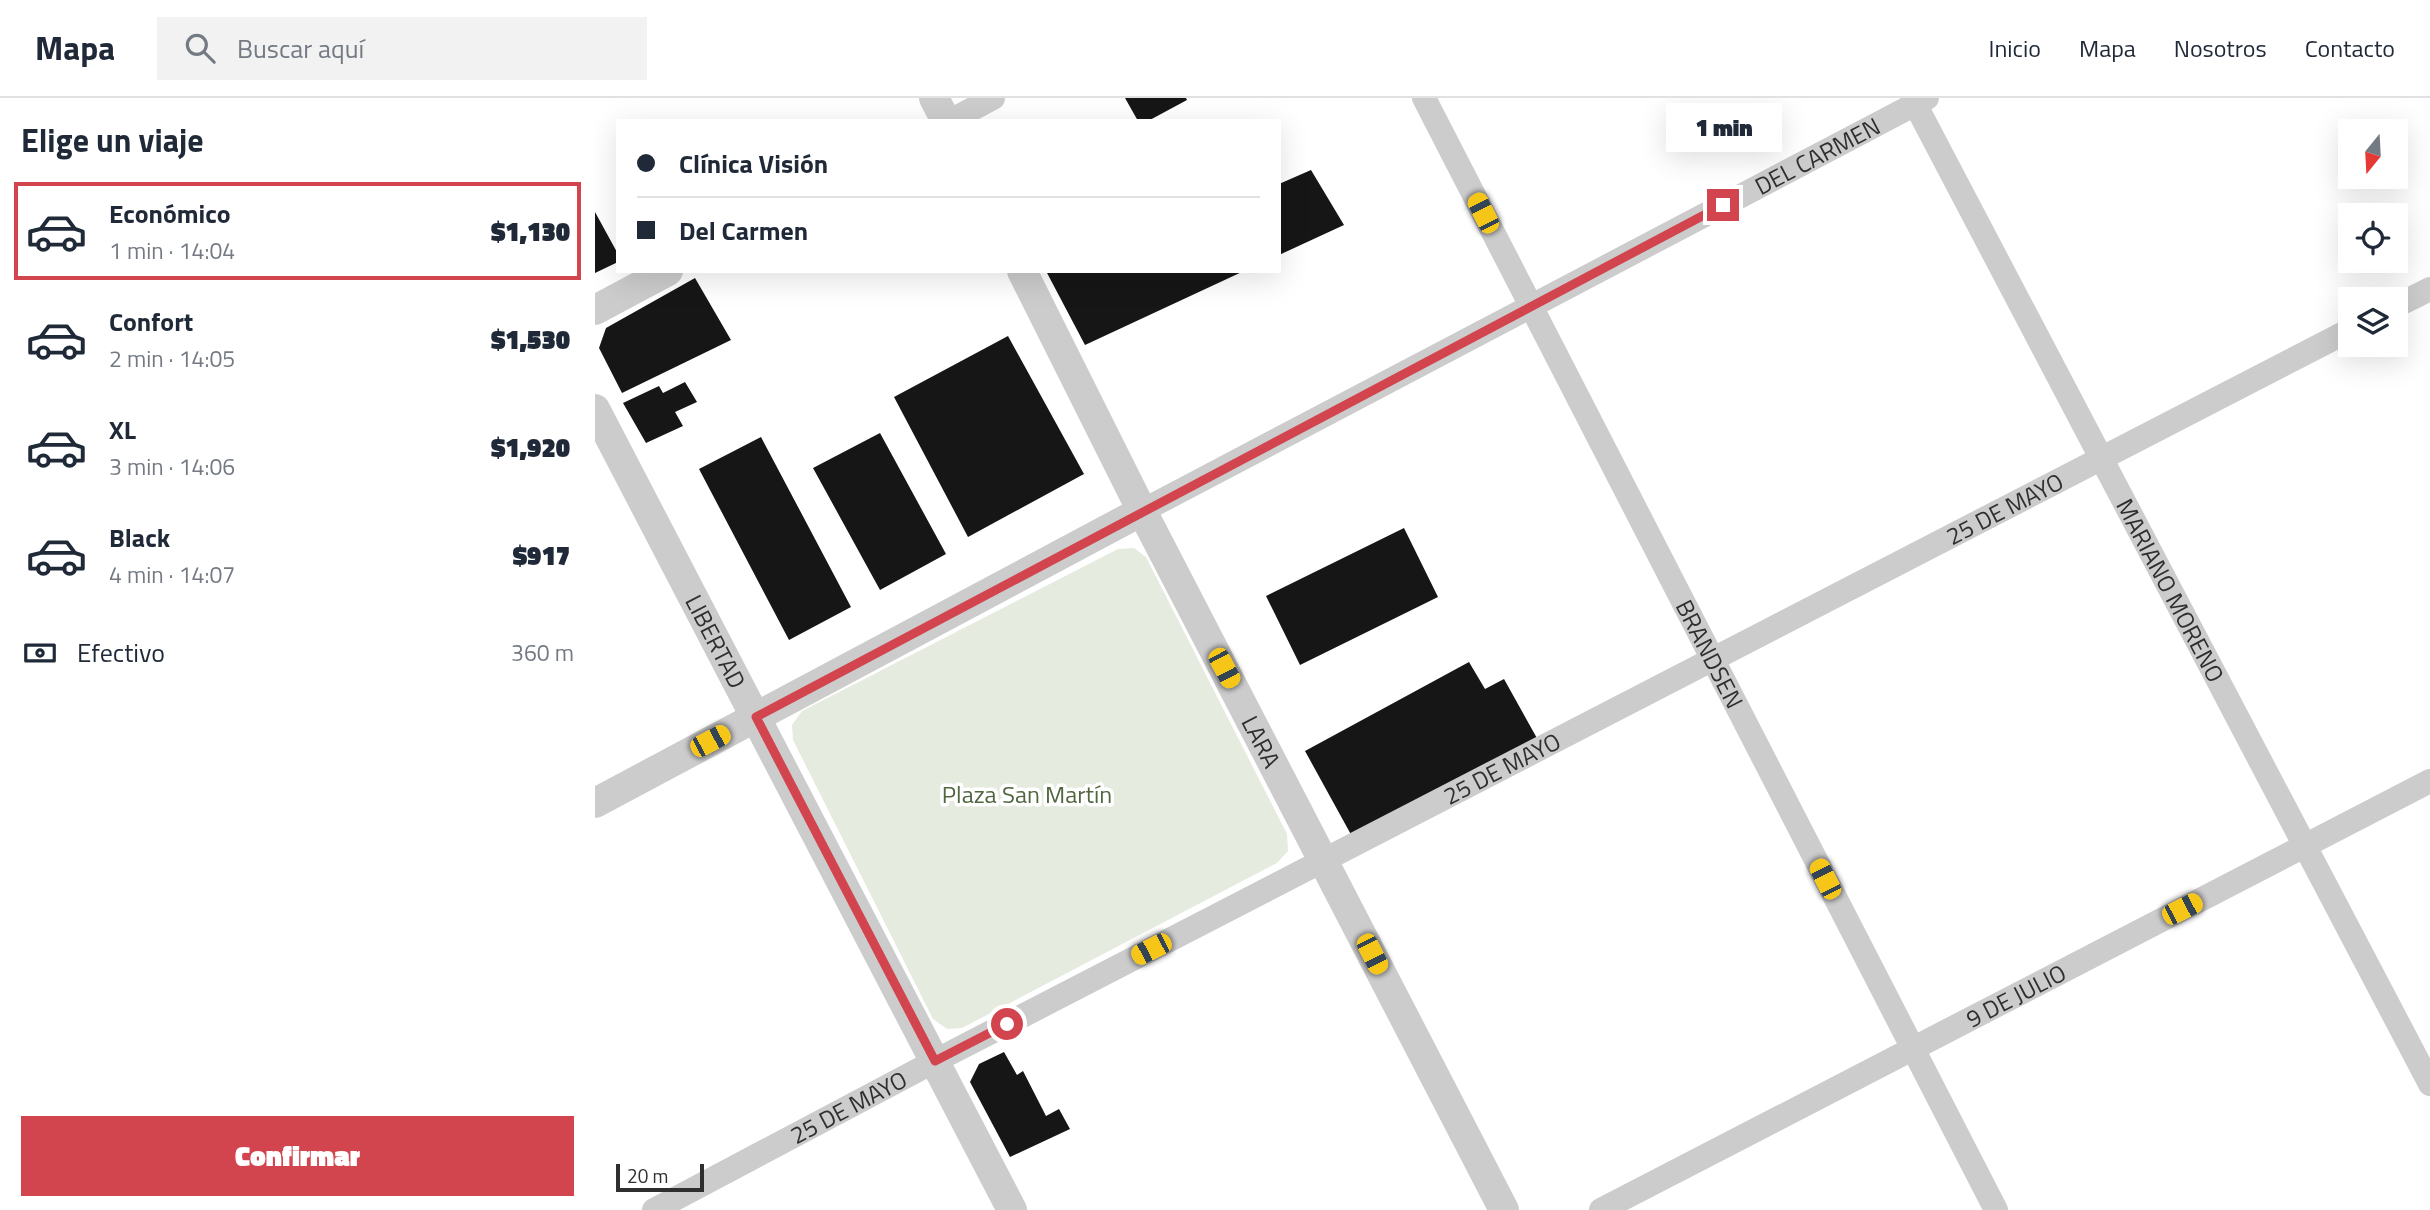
<!DOCTYPE html>
<html lang="es">
<head>
<meta charset="utf-8">
<style>
  :root { --surface:#fff; --page:#f2f2f3; --text:#1f2937; --muted:#747a83; --line:#e0e1e3; --accent:#d2454e }
  body { margin:0; font-family:"Titillium Web",sans-serif; background:var(--page); color:var(--text); height:100vh; display:flex; flex-direction:column; font-size:26px; white-space:nowrap }
  * { box-sizing:border-box; margin:0 }
  p { font-size:23px; color:var(--muted) }
  .icon { flex:none; width:38px; height:38px; fill:none; stroke:currentColor; stroke-width:2; stroke-linecap:round; stroke-linejoin:round }
  .map { position:relative; flex:1; overflow:hidden }
  .side { display:flex; flex-direction:column; background:var(--surface); width:595px }
  .side>* { flex:none }
  .guide { position:absolute; left:21px; top:21px; width:665px; height:154px; border-radius:0px; box-shadow:0 7px 28px #0002; display:grid; align-content:center; height:154px; padding:0 21px; background:var(--surface) }
  .needle { width:46px; rotate:198deg }
  .fabs { position:absolute; left:1743px; top:21px; display:grid; gap:14px }
  .fabs a { display:grid; place-items:center; width:70px; height:70px; border-radius:0px; background:var(--surface); box-shadow:0 7px 28px #0002; font-size:35px }
  .scale { position:absolute; left:21px; bottom:18px; width:88px; box-sizing:border-box; padding-left:7px; border:4px solid #2f2f2f; border-top:0; font-size:19px; line-height:24px; white-space:nowrap; color:#2f2f2f; -webkit-text-stroke:5px #fff; paint-order:stroke }
  .end { position:absolute; width:32px; height:32px; margin:-16px; border:9px solid #d2454e; background:#fff; box-shadow:0 0 0 4px #fff }
  .from { border-radius:50% }
  .bubble { position:absolute; height:49px; border-radius:0px; background:var(--surface); box-shadow:0 7px 28px #0002; font-size:23px; font-weight:800; line-height:49px; text-align:center }
  .car { position:absolute; width:21px; height:42px; margin:-21px -10px; border-radius:9px; box-shadow:0 0 5px 2px #0007; background:linear-gradient(#f5c518 24%,#345 0 40%,#f5c518 0 76%,#345 0 86%,#f5c518 0) }
  .guide b { display:flex; align-items:center; gap:24px; height:66px; font-size:26px }
  .guide b+b { border-top:2px solid var(--line) }
  .guide i { width:18px; height:18px; background:var(--text) }
  ul { padding:0; list-style:none }
  li { display:flex; align-items:center; gap:21px; height:98px; margin:0 14px 10px; padding:0 7px; border:4px solid transparent; border-radius:0px }
  li div { flex:1 }
  li b { display:block; font-size:26px }
  li em { font-style:normal; font-weight:800 }
  li.on { border-color:var(--accent) }
  li>.icon { width:63px; height:63px; stroke-width:1.5 }
  h2 { padding:0 21px; font-size:32px; line-height:84px }
  .pay { display:flex; align-items:center; gap:18px; height:77px; padding:0 21px; font-size:26px }
  .pay p { margin-inline-start:auto }
  .button { display:flex; gap:14px; margin-top:auto; padding:14px 21px }
  .button a { flex:1; height:80px; border-radius:0px; background:var(--accent); color:#fff; font-size:28px; font-weight:800; line-height:80px; text-align:center }
  header { display:flex; align-items:center; gap:42px; box-sizing:border-box; height:98px; padding:0 35px; background:var(--surface); border-bottom:2px solid var(--line) }
  header strong { font-size:33px }
  nav { display:flex; gap:38px; margin-inline-start:auto; font-size:24px }
  .search { width:490px; height:63px; background:var(--page); display:flex; align-items:center; gap:18px; box-sizing:border-box; padding:0 24px; border-radius:0px; color:var(--muted); font-size:26px }
  main { display:flex; flex:1; min-height:0 }
  .map>svg:first-child { display:block }
  .green { fill:#e5ebdf }
  .building { fill:#161616 }
  .lines { fill:none; stroke-linecap:round; stroke-linejoin:round }
  .minor { stroke:#ccc; stroke-width:24 }
  .tertiary { stroke:#ccc; stroke-width:30 }
  .route { stroke:#d2454e; stroke-width:9 }
  .labels { text-anchor:middle; dominant-baseline:central; stroke-width:7; stroke-linejoin:round; paint-order:stroke }
  .street-label { font-size:24px; fill:#2f2f2f; stroke:#fff }
  .park-label { font-size:24px; fill:#526641; stroke:#fff }
</style>
</head>
<body>
<header>
<strong>Mapa</strong>
<div class="search"><svg class="icon" aria-label="search" viewBox="0 0 24 24"><circle cx="10" cy="10" r="6"/><path d="M15 15l6 6"/></svg>Buscar aquí</div>
<nav><a>Inicio</a><a>Mapa</a><a>Nosotros</a><a>Contacto</a></nav>
</header>
<main>
<section class="side">
<h2>Elige un viaje</h2>
<ul>
<li class="on"><svg class="icon" aria-label="car" viewBox="0 0 24 24"><path d="M5 17H2v-5l4-1 3-4h7l3 4 3 1v5h-3M9 17h6M6 11h13"/><circle cx="7" cy="17" r="2"/><circle cx="17" cy="17" r="2"/></svg><div><b>Económico</b><p>1 min · 14:04</p></div><em>$1,130</em></li>
<li><svg class="icon" aria-label="car" viewBox="0 0 24 24"><path d="M5 17H2v-5l4-1 3-4h7l3 4 3 1v5h-3M9 17h6M6 11h13"/><circle cx="7" cy="17" r="2"/><circle cx="17" cy="17" r="2"/></svg><div><b>Confort</b><p>2 min · 14:05</p></div><em>$1,530</em></li>
<li><svg class="icon" aria-label="car" viewBox="0 0 24 24"><path d="M5 17H2v-5l4-1 3-4h7l3 4 3 1v5h-3M9 17h6M6 11h13"/><circle cx="7" cy="17" r="2"/><circle cx="17" cy="17" r="2"/></svg><div><b>XL</b><p>3 min · 14:06</p></div><em>$1,920</em></li>
<li><svg class="icon" aria-label="car" viewBox="0 0 24 24"><path d="M5 17H2v-5l4-1 3-4h7l3 4 3 1v5h-3M9 17h6M6 11h13"/><circle cx="7" cy="17" r="2"/><circle cx="17" cy="17" r="2"/></svg><div><b>Black</b><p>4 min · 14:07</p></div><em>$917</em></li>
</ul>
<div class="pay"><svg class="icon" aria-label="cash" viewBox="0 0 24 24"><path d="M3 7h18v10H3z"/><circle cx="12" cy="12" r="2"/></svg>Efectivo<p>360 m</p></div>
<div class="button"><a>Confirmar</a></div>
</section>
<div class="map">
<svg width="1835" height="1112" viewBox="0 0 1835 1112">
  <rect width="100%" height="100%" fill="#fff"/>
  <path class="green" d="M 539,450 L 551,459 L 692,736 L 693,753 L 682,765 L 367,930 L 352,931 L 338,921 L 198,642 L 197,627 L 207,613 L 523,451 Z"/>
  <path class="building" d="M 530,0 L 591,0 L 592,2 L 553,23 L 543,23 Z
    M 716,72 L 749,127 L 684,157 L 684,86 Z
    M 0,114 L 23,156 L 23,164 L 0,175 Z
    M 451,173 L 649,173 L 490,247 Z
    M 100,180 L 136,242 L 27,295 L 4,250 L 11,230 Z
    M 413,238 L 489,376 L 373,439 L 299,299 Z
    M 90,284 L 102,304 L 80,314 L 88,328 L 51,345 L 28,305 L 64,288 L 68,295 Z
    M 285,335 L 351,456 L 285,492 L 218,370 Z
    M 166,339 L 256,509 L 194,542 L 104,371 Z
    M 809,430 L 843,499 L 705,567 L 671,498 Z
    M 874,564 L 890,591 L 909,581 L 943,642 L 759,742 L 710,653 Z
    M 409,954 L 422,977 L 428,973 L 451,1018 L 464,1011 L 475,1031 L 415,1059 L 375,984 L 384,966 Z"/>
  <g class="lines">
    <g class="minor">
      <path id="s1" d="M 829,0 L 1401,1112"/>
      <path id="s2" d="M 1317,0 L 1835,986"/>
      <path d="M 355,23 L 398,0"/>
      <path d="M 1801,208 L 1835,191"/>
      <path id="s3" d="M 547,413 L 1332,0"/>
      <path id="s4" d="M 59,1112 L 340,963 L 1755,232"/>
      <path id="s5" d="M 1006,1112 L 1835,683"/>
    </g>
    <g class="tertiary">
      <path d="M 339,0 L 351,23"/>
      <path id="s6" d="M 427,173 L 547,413 L 909,1112"/>
      <path d="M 0,212 L 73,173"/>
      <path id="s7" d="M 0,311 L 417,1112"/>
      <path d="M 0,705 L 547,413"/>
    </g>
  </g>
  <g class="lines">
    <path class="route" d="M 412,926 L 340,963 L 161,619 L 1128,107"/>
  </g>
  <g class="labels">
    <g class="street-label">
      <text stroke="none"><textPath href="#s3" startOffset="763">DEL CARMEN</textPath></text>
      <text stroke="none"><textPath href="#s4" startOffset="1522">25 DE MAYO</textPath></text>
      <text stroke="none"><textPath href="#s2" startOffset="556">MARIANO MORENO</textPath></text>
      <text stroke="none"><textPath href="#s7" startOffset="262">LIBERTAD</textPath></text>
      <text stroke="none"><textPath href="#s1" startOffset="625">BRANDSEN</textPath></text>
      <text stroke="none"><textPath href="#s6" startOffset="528">LARA</textPath></text>
      <text stroke="none"><textPath href="#s4" startOffset="956">25 DE MAYO</textPath></text>
      <text stroke="none"><textPath href="#s5" startOffset="467">9 DE JULIO</textPath></text>
      <text stroke="none"><textPath href="#s4" startOffset="220">25 DE MAYO</textPath></text>
    </g>
    <g class="park-label">
      <text x="432" y="696">Plaza San Martín</text>
    </g>
  </g>
</svg>
<div class="fabs">
<a><svg class="needle" viewBox="-14 -14 28 28"><path d="M0-13l5 13h-10z" fill="#e53935"/><path d="M0 13l5-13h-10z" fill="#747a83"/></svg></a>
<a><svg class="icon" aria-label="locate" viewBox="0 0 24 24"><circle cx="12" cy="12" r="6"/><path d="M12 2v4M12 18v4M2 12h4M18 12h4"/></svg></a>
<a><svg class="icon" aria-label="layers" viewBox="0 0 24 24"><path d="M12 4l9 5-9 5-9-5zM3 14l9 5 9-5"/></svg></a>
</div>
<div class="scale">20 m</div>
<i class="end from" style="left:412px;top:926px"></i>
<i class="end" style="left:1128px;top:107px"></i>
<div class="bubble" style="left:1071px;top:5px;width:116px">1 min</div>
<i class="car" style="left:888px;top:115px;rotate:333deg"></i>
<i class="car" style="left:629px;top:570px;rotate:152deg"></i>
<i class="car" style="left:115px;top:643px;rotate:62deg"></i>
<i class="car" style="left:1230px;top:781px;rotate:333deg"></i>
<i class="car" style="left:1587px;top:811px;rotate:63deg"></i>
<i class="car" style="left:556px;top:851px;rotate:243deg"></i>
<i class="car" style="left:777px;top:856px;rotate:153deg"></i>
<div class="guide">
<b><i class="from"></i>Clínica Visión</b>
<b><i></i>Del Carmen</b>
</div>
</div>
</main>
</body>
</html>
